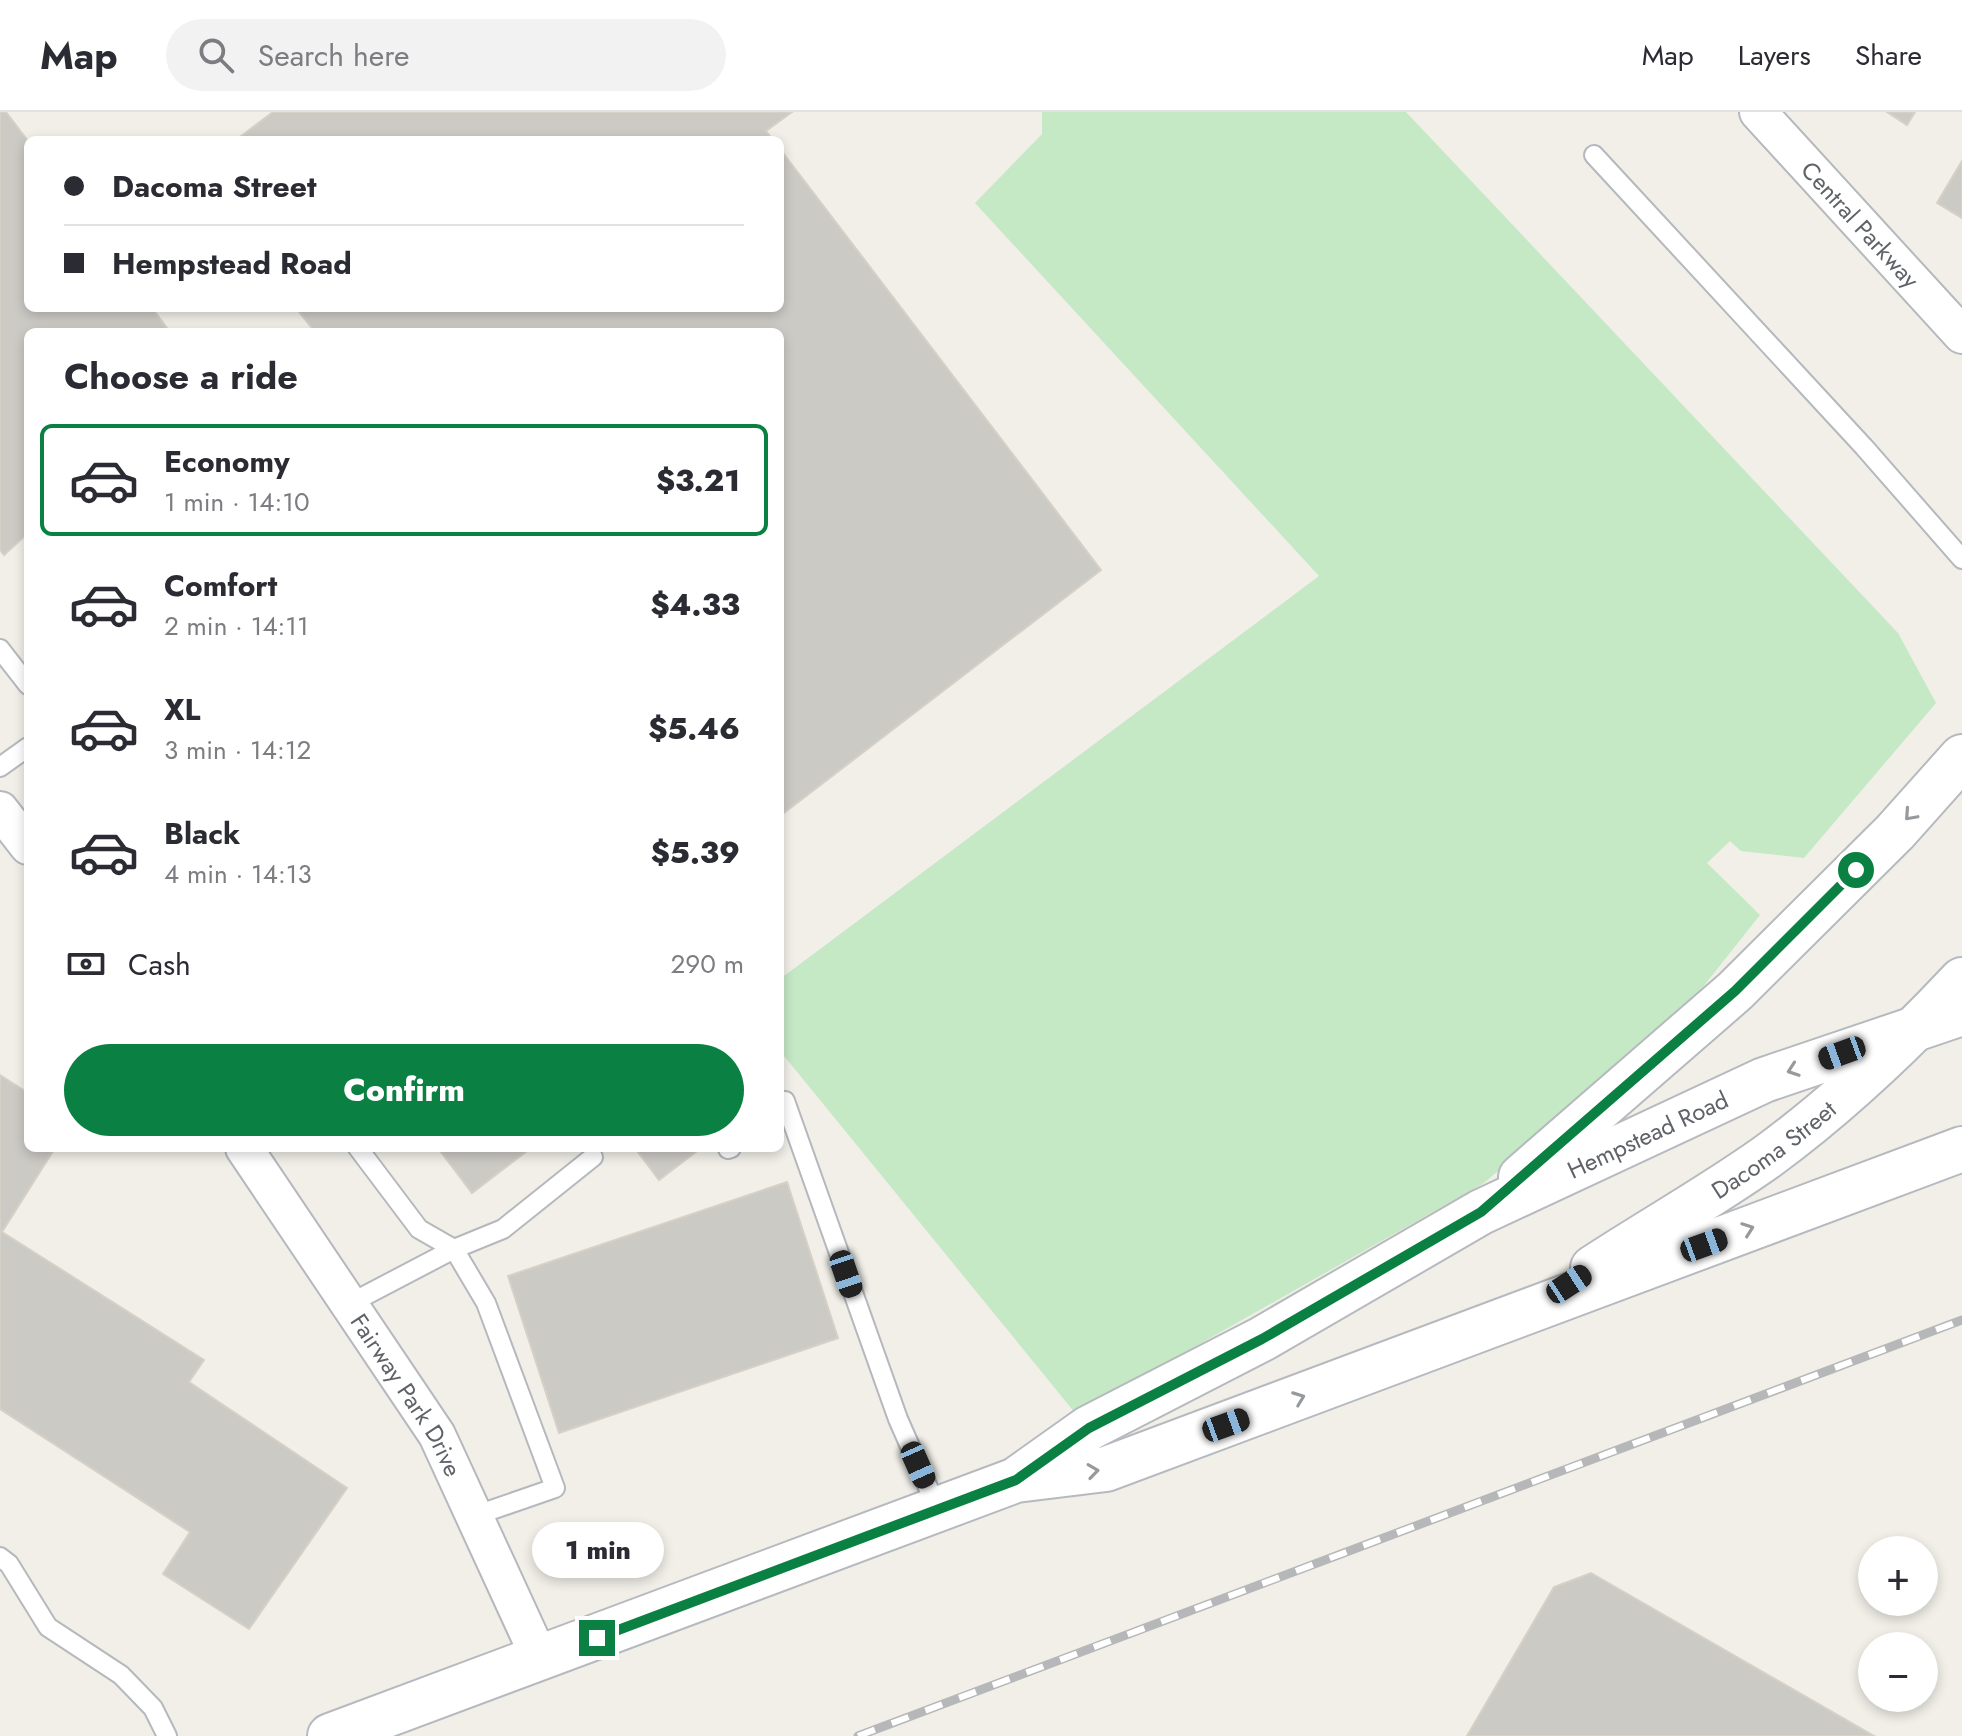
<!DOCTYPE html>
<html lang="en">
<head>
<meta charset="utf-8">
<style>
  :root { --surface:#fff; --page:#f2f2f3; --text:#2b2b33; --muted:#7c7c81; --line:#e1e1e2; --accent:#0b8043 }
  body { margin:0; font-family:Jost,sans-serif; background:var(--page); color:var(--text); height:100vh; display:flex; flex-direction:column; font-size:30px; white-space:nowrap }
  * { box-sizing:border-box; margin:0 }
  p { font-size:26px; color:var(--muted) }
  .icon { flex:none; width:44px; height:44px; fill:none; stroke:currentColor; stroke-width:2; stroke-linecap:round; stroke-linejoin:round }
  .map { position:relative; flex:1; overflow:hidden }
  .sheet { position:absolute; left:24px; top:216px; width:760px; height:824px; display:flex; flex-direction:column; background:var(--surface); border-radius:12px; box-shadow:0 4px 12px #0003 }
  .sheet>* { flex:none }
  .guide { position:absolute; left:24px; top:24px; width:760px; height:176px; border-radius:12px; box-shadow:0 4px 12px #0003; display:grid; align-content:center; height:176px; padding:0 40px; background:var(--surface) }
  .controls { position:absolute; left:1858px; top:1424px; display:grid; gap:16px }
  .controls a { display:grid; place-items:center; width:80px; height:80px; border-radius:50%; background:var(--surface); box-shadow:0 4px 12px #0003; font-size:40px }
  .end { position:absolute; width:36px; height:36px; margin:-18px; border:10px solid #0b8043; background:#fff; box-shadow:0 0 0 4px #fff }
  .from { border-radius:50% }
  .bubble { position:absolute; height:56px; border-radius:28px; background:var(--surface); box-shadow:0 4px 12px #0003; font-size:26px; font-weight:800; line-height:56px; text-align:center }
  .car { position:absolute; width:24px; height:48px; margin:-24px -12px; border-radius:10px; box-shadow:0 0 6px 2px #0007; background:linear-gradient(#222 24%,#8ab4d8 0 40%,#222 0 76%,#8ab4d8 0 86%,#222 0) }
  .guide b { display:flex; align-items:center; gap:28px; height:76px; font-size:30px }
  .guide b+b { border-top:2px solid var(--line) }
  .guide i { width:20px; height:20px; background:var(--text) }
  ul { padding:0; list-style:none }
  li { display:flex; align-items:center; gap:24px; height:112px; margin:0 16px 12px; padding:0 24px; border:4px solid transparent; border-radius:12px }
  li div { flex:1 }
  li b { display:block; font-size:30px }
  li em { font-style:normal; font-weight:800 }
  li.active { border-color:var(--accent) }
  li>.icon { width:72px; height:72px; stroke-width:1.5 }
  h2 { padding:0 40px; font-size:36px; line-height:96px }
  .pay { display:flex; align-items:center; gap:20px; height:88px; padding:0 40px; font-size:30px }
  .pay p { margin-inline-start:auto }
  .action { display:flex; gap:16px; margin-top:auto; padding:16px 40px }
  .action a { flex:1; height:92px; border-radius:48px; background:var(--accent); color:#fff; font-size:32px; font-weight:800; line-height:92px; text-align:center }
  header { display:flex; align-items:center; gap:48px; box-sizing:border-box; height:112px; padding:0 40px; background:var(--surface); border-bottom:2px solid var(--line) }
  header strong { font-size:38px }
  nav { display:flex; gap:44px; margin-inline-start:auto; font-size:28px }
  .search { width:560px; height:72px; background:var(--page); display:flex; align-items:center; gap:20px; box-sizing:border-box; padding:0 28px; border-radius:44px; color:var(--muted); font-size:30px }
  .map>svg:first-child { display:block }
  .green { fill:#c5e8c5 }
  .building { fill:#cccac5; stroke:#d6d1c6; stroke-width:2 }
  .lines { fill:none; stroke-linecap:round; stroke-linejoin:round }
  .lane-casing { stroke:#b5b8bc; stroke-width:22 }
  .street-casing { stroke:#b5b8bc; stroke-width:40 }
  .secondary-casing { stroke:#b6babf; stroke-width:48 }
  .lane { stroke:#fff; stroke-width:18 }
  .street { stroke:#fff; stroke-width:36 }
  .secondary { stroke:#fff; stroke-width:44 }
  .rail-casing { stroke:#b6b7b8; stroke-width:9 }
  .rail { stroke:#fff; stroke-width:6; stroke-dasharray:18; stroke-linecap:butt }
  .oneway { stroke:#979a9d }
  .route { stroke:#0b8043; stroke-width:10 }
  .labels { text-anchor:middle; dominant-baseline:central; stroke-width:6; stroke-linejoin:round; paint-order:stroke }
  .street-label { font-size:24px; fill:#5f6368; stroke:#fff }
</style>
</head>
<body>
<header>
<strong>Map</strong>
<div class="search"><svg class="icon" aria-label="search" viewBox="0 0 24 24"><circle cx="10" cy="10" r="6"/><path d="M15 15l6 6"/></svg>Search here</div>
<nav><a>Map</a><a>Layers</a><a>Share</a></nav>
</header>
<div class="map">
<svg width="1962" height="1624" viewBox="0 0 1962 1624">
  <rect width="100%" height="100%" fill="#f1efe8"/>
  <path class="green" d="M 1042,0 L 1406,0 L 1898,521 L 1936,591 L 1804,746 L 1741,739 L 1730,729 L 1707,751 L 1760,803 L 1687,895 L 1484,1071 L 1076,1302 L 780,939 L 780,867 L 1319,464 L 975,91 L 1042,22 Z"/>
  <path class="building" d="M 0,0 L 6,0 L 28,29 L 28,196 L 152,196 L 170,220 L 28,220 L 28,421 L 4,443 L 0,438 Z
    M 273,0 L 792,0 L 766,19 L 773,28 L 236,28 Z
    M 1887,0 L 1915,0 L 1907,13 Z
    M 780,37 L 1101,458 L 780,704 L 780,220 L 315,220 L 296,196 L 780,196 Z
    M 1962,49 L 1962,106 L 1937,91 Z
    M 0,963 L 28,981 L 28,1036 L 55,1036 L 2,1120 L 204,1248 L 189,1270 L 347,1376 L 249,1517 L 163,1462 L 190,1420 L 0,1297 Z
    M 438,1036 L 531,1036 L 472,1081 Z
    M 635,1036 L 701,1036 L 659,1068 Z
    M 787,1070 L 838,1226 L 559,1321 L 508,1164 Z
    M 1591,1461 L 1874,1624 L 1467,1624 L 1554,1475 Z"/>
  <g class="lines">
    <g class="lane-casing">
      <path id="lane" d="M 1594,43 L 1864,335 L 1962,447
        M 0,537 L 28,573
        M 0,655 L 28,635
        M 785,989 L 898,1307 L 938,1398
        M 358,1036 L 419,1117 L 454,1137 L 503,1117 L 593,1045
        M 728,1037 L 731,1036
        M 349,1192 L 454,1137 L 486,1191 L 555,1376 L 474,1404
        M 0,1445 L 9,1452 L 48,1515 L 121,1563 L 153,1596 L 167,1624"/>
    </g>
    <g class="street-casing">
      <g id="street">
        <path id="s1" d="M 1758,0 L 1962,223"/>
        <path d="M 0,698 L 28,734"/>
        <path id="s2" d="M 244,1036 L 437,1323 L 540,1547"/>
      </g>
    </g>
    <g class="secondary-casing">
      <g id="secondary">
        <path d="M 1521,1065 L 1735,879 L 1895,720 L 1962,645"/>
        <path id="s3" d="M 1593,1156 C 1651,1118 1712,1084 1768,1044 C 1839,992 1902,932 1962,868"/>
        <path id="s4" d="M 1020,1365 L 1089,1316 L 1262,1227 L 1481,1100 L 1764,968 L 1962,901"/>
        <path d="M 330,1624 L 1016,1368 L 1106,1357 L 1962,1037"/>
      </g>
    </g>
    <use href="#lane" class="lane"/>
    <use href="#street" class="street"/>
    <use href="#secondary" class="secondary"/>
    <g class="rail-casing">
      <path id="rail" d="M 858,1624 L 1962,1208"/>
    </g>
    <use href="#rail" class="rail"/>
  </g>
  <defs><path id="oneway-chevron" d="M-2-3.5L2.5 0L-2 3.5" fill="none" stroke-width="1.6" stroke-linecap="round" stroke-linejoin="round" transform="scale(2)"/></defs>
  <g class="oneway">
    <use href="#oneway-chevron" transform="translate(1910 703) rotate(132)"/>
    <use href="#oneway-chevron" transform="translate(1793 958) rotate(161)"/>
    <use href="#oneway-chevron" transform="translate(1748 1117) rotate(-20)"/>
    <use href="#oneway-chevron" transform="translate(1299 1286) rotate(-21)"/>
    <use href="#oneway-chevron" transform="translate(1093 1359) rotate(-8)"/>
  </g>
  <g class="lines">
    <path class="route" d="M 597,1526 L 1016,1368 L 1089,1316 L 1262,1227 L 1481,1100 L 1735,879 L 1856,758"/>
  </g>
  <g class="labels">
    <g class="street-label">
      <text stroke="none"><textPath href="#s1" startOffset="152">Central Parkway</textPath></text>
      <text stroke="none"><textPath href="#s4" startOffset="716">Hempstead Road</textPath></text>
      <text stroke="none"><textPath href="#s3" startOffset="216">Dacoma Street</textPath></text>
      <text stroke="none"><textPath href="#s2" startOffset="296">Fairway Park Drive</textPath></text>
    </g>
  </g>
</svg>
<div class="controls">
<a>+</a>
<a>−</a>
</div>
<i class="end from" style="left:1856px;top:758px"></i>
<i class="end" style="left:597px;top:1526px"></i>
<div class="bubble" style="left:532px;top:1410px;width:132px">1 min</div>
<i class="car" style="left:1842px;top:941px;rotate:250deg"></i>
<i class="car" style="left:1704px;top:1133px;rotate:70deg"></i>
<i class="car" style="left:846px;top:1162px;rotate:161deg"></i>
<i class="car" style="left:1569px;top:1172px;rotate:57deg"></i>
<i class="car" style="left:1226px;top:1313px;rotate:70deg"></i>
<i class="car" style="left:918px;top:1353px;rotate:156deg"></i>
<div class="guide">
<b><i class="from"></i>Dacoma Street</b>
<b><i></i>Hempstead Road</b>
</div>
<section class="sheet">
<h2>Choose a ride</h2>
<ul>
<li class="active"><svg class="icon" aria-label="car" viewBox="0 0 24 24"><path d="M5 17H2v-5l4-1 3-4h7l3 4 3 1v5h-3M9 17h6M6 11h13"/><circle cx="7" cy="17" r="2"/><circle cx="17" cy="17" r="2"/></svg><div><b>Economy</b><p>1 min · 14:10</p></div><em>$3.21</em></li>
<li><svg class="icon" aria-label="car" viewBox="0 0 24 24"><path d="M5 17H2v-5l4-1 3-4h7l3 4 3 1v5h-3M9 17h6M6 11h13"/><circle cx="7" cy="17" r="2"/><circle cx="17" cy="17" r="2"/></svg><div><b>Comfort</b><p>2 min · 14:11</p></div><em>$4.33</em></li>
<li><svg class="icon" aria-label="car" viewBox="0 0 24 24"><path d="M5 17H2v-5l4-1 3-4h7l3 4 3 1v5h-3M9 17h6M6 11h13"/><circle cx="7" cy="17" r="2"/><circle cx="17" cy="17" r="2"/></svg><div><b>XL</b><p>3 min · 14:12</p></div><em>$5.46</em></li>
<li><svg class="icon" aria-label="car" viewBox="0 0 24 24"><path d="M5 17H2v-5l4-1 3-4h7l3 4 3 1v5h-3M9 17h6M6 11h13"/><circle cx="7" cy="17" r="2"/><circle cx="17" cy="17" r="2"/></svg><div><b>Black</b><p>4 min · 14:13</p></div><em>$5.39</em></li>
</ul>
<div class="pay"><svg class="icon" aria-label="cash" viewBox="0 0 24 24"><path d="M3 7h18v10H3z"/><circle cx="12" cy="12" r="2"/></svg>Cash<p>290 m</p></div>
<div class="action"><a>Confirm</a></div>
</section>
</div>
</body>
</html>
